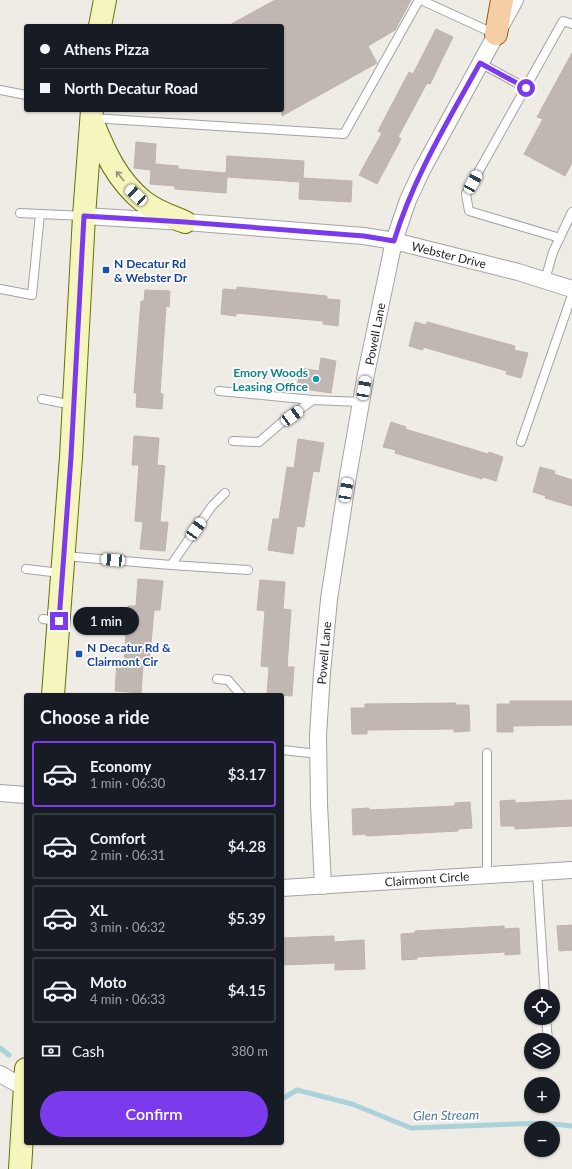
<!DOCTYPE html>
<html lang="en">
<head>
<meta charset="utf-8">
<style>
  :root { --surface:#171b24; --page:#20242c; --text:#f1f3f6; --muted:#9ea1a6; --line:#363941; --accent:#7c3aed }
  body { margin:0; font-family:Lato,sans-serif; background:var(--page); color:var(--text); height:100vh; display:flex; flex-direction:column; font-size:15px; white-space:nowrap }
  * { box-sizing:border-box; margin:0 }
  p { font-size:13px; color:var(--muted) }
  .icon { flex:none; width:22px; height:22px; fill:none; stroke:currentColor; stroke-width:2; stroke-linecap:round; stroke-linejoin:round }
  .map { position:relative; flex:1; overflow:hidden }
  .sheet { position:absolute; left:24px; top:693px; width:260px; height:452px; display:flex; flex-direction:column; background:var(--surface); border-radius:4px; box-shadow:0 1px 3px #0004 }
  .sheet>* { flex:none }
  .guide { position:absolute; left:24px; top:24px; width:260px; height:88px; border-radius:4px; box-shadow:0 1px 3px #0004; display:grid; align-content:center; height:88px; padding:0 16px; background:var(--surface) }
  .buttons { position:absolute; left:524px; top:989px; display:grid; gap:8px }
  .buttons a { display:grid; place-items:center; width:36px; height:36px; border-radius:50%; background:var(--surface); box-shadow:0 1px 3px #0004; font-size:20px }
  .end { position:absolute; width:18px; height:18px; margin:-9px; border:5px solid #7c3aed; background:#fff; box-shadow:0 0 0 2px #fff }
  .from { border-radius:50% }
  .bubble { position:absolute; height:28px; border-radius:14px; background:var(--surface); box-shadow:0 1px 3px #0004; font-size:13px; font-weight:600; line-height:28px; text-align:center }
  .car { position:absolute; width:12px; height:24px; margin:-12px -6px; border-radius:5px; box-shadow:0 0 3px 1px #0007; background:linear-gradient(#fff 24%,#345 0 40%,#fff 0 76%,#345 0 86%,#fff 0) }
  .guide b { display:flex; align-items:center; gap:14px; height:38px; font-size:15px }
  .guide b+b { border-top:1px solid var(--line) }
  .guide i { width:10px; height:10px; background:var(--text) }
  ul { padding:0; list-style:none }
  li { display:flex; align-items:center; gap:12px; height:66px; margin:0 8px 6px; padding:0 8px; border:2px solid var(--line); border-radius:4px }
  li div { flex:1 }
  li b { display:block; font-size:15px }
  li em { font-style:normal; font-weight:600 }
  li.current { border-color:var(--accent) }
  li>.icon { width:36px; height:36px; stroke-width:1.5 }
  h2 { padding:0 16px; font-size:18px; line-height:48px }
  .pay { display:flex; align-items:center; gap:10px; height:44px; padding:0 16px; font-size:15px }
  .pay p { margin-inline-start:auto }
  .button { display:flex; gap:8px; margin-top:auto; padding:8px 16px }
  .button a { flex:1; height:46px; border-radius:24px; background:var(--accent); color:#fff; font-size:16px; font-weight:600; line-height:46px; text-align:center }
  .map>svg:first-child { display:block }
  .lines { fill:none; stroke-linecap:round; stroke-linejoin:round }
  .stream { stroke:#aad2da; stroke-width:5 }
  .building { fill:#c0b7b3; stroke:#c0b2aa }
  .lane-casing { stroke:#a3a3a3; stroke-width:10 }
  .street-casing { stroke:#a3a3a3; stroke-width:18 }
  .secondary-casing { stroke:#6b700d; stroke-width:24 }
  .primary-casing { stroke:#905c0b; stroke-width:24 }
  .lane { stroke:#fff; stroke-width:8 }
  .street { stroke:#fff; stroke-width:16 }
  .secondary { stroke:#f5f5be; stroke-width:22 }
  .primary { stroke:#f5cea5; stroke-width:22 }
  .oneway { stroke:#959576 }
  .route { stroke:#7c3aed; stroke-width:5 }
  .transit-dot { fill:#1a4fb4; stroke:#fff; stroke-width:1.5 }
  .culture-dot { fill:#0f9aa8; stroke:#fff; stroke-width:1.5 }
  .labels { text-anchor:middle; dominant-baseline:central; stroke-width:3.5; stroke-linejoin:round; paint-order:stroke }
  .street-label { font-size:12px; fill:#1f1f1f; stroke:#fff }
  .transit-label { font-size:12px; font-weight:bold; fill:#164399; stroke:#fff; text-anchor:start }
  .culture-label { font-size:12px; font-weight:bold; fill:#0d838f; stroke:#fff; text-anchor:end }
  .water-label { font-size:13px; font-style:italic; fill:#4c779a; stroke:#fff }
</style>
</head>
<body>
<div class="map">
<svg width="572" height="1169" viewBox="0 0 572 1169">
  <rect width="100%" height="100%" fill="#efece6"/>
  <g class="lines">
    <path class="stream" d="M 0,1048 L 9,1055
      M 282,1099 L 297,1090 L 352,1104 L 411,1128 L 544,1123 L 572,1126"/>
  </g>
  <path class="building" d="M 275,0 L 411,0 L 395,30 L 368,46 L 377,63 L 282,116 L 282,26 L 228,26 Z
    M 436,29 L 453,37 L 430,84 L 427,83 L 398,137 L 401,139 L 377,184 L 359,175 L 382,133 L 378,131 L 409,72 L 413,74 Z
    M 572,53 L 572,163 L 565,176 L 524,154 L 543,119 L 537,117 Z
    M 136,142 L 156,144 L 155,164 L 178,166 L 178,169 L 226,173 L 227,156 L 304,161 L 303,178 L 352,181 L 351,202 L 299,199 L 300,182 L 227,177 L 226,193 L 175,189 L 175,186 L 150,184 L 151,170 L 134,168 Z
    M 237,287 L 327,296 L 327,299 L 340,300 L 338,326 L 323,324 L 323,321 L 236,313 L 236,316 L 221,314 L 223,289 L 237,290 Z
    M 145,290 L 170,291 L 169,307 L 166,306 L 160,393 L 163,394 L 162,409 L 136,407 L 137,393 L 134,393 L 141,301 L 144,301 Z
    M 415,322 L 426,325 L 427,322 L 515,346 L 514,350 L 528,353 L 521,378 L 506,374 L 507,371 L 423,347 L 423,350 L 409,346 Z
    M 321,358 L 336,361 L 331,393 L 297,388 L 300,368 L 319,371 Z
    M 391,422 L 406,427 L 405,429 L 488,454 L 489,452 L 503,457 L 496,481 L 483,477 L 482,479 L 395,453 L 396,450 L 383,447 Z
    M 134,436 L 159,438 L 157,465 L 165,466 L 160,522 L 168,522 L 165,551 L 140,549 L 143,522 L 135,521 L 139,465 L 132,465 Z
    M 298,439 L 324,443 L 319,472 L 313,471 L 304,527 L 297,526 L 293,554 L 268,550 L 273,519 L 279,519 L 287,467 L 294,468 Z
    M 540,467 L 555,471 L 554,474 L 572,480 L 572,506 L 545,498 L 546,496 L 533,492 Z
    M 138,579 L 163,581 L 160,610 L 154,610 L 149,665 L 143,665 L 141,693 L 115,691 L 117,662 L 124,663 L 128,606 L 136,606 Z
    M 260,580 L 285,582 L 283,609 L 291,610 L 287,667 L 294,667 L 292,696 L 267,694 L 269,667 L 261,666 L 265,611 L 257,610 Z
    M 510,701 L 572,701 L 572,725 L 513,726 L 513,732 L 497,732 L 497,704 L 510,704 Z
    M 456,703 L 455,705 L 469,705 L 470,731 L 454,732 L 454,729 L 367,730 L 367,734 L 352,734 L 351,708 L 365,708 L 365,704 Z
    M 515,800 L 515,803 L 572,800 L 572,826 L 515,829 L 515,826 L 501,826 L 500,801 Z
    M 470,802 L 472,828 L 458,829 L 458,831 L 366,836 L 366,834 L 353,835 L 352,809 L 369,808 L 369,810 L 455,806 L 455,803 Z
    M 572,925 L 572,950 L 559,951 L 557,926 Z
    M 504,926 L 504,929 L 519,928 L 520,954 L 505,955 L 505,952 L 417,957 L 417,959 L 402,960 L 401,934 L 415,933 L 415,931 Z
    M 334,936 L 334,942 L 364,940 L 365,969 L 335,970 L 335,963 L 282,965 L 282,938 Z"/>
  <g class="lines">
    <g class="lane-casing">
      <path id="lane" d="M 421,0 L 495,34
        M 480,63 L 526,88
        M 0,90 L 26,95
        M 92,118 L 344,134 L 419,0
        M 20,213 L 83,216
        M 560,238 L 469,211 L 466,194 L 563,21 L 572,24
        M 545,280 L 553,252 L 572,212
        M 0,289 L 32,295 L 40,214
        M 219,391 L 313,400
        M 42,399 L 73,405
        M 233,441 L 259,442 L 281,423 L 313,400 L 361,402
        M 521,442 L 572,295
        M 64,556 L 171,565 L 212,506 L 225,493
        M 171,565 L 248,570
        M 26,569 L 61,573
        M 43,619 L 58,621
        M 217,679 L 228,680 L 241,695
        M 282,750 L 319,754
        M 487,753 L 487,876
        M 537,872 L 545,996
        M 546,1018 L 548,1040"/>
    </g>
    <g class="street-casing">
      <path id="street" d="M 84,216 L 185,222 L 364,236 L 394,241 L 518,272 L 572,289
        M 0,793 L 26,795
        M 323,886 L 319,804 L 318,735 L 322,673 L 329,599 L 348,476 L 366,374 L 394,241 L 408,200 L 422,170 L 515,0
        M 282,888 L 572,870
        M 0,1074 L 25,1088"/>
    </g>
    <g class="secondary-casing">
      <path id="secondary" d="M 100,26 L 105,0
        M 93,123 C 105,153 118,181 143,201 C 155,211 171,216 185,222
        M 53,695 L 71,457 L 84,216 L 92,110
        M 20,1169 L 26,1069"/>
    </g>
    <g class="primary-casing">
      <path id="primary" d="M 496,34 L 502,0"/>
    </g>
    <use href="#lane" class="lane"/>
    <use href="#street" class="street"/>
    <use href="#secondary" class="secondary"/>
    <use href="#primary" class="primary"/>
  </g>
  <defs><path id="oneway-shaft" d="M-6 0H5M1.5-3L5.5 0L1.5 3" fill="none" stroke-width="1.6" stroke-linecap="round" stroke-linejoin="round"/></defs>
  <use class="oneway" href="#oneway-shaft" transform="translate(120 176) rotate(-128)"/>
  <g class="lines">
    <path class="route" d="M 59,621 L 71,457 L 84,216 L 185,222 L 364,236 L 394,241 C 413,178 448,121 480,63 L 526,88"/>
  </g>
  <g class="transit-dot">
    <rect x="102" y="266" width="8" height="8" rx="2"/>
    <rect x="75" y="650" width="8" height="8" rx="2"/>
  </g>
  <circle class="culture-dot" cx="316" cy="379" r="4"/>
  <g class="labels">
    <g class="street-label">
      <text transform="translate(449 255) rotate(14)">Webster Drive</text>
      <text transform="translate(375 334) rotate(-79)">Powell Lane</text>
      <text transform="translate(324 653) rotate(-85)">Powell Lane</text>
      <text transform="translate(427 879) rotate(-4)">Clairmont Circle</text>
    </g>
    <g class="transit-label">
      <text x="114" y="263">N Decatur Rd<tspan x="114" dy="14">&amp; Webster Dr</tspan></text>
      <text x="87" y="647">N Decatur Rd &amp;<tspan x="87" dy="14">Clairmont Cir</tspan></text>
    </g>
    <g class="culture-label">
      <text x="308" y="372">Emory Woods<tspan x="308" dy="14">Leasing Office</tspan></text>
    </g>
    <g class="water-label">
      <text transform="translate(446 1115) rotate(-1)">Glen Stream</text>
    </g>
  </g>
</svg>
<div class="buttons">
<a><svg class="icon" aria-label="locate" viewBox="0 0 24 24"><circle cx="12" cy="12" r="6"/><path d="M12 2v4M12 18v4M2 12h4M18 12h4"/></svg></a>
<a><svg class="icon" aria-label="layers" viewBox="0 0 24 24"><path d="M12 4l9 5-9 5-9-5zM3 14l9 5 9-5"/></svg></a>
<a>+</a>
<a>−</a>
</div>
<i class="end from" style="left:526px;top:88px"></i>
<i class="end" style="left:59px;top:621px"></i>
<div class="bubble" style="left:73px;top:607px;width:66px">1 min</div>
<i class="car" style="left:473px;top:182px;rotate:29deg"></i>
<i class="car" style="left:136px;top:195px;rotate:313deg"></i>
<i class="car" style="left:364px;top:388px;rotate:10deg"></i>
<i class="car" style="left:292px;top:416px;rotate:54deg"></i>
<i class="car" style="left:346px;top:490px;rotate:10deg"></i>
<i class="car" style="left:196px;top:529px;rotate:35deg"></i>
<i class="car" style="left:113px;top:560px;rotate:275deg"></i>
<div class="guide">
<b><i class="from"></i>Athens Pizza</b>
<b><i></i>North Decatur Road</b>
</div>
<section class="sheet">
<h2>Choose a ride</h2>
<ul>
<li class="current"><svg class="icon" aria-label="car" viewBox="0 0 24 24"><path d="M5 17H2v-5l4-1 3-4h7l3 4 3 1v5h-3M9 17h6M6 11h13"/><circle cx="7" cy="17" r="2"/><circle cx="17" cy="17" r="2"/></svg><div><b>Economy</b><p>1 min · 06:30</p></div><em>$3.17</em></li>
<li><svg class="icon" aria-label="car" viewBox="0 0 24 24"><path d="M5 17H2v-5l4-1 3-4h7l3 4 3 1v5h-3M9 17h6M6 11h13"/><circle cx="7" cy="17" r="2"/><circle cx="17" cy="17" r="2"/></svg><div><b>Comfort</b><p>2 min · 06:31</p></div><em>$4.28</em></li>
<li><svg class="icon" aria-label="car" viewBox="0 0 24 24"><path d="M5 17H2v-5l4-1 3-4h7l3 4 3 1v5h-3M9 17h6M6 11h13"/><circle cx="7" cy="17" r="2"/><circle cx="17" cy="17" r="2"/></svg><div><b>XL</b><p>3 min · 06:32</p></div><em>$5.39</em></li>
<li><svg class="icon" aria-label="car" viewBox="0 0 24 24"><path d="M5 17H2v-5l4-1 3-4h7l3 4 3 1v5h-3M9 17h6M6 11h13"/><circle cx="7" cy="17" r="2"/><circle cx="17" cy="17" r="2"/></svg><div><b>Moto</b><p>4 min · 06:33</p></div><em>$4.15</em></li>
</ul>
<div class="pay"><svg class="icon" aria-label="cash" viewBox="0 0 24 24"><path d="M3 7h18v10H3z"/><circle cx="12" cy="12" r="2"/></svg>Cash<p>380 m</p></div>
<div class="button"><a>Confirm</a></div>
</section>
</div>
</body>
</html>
